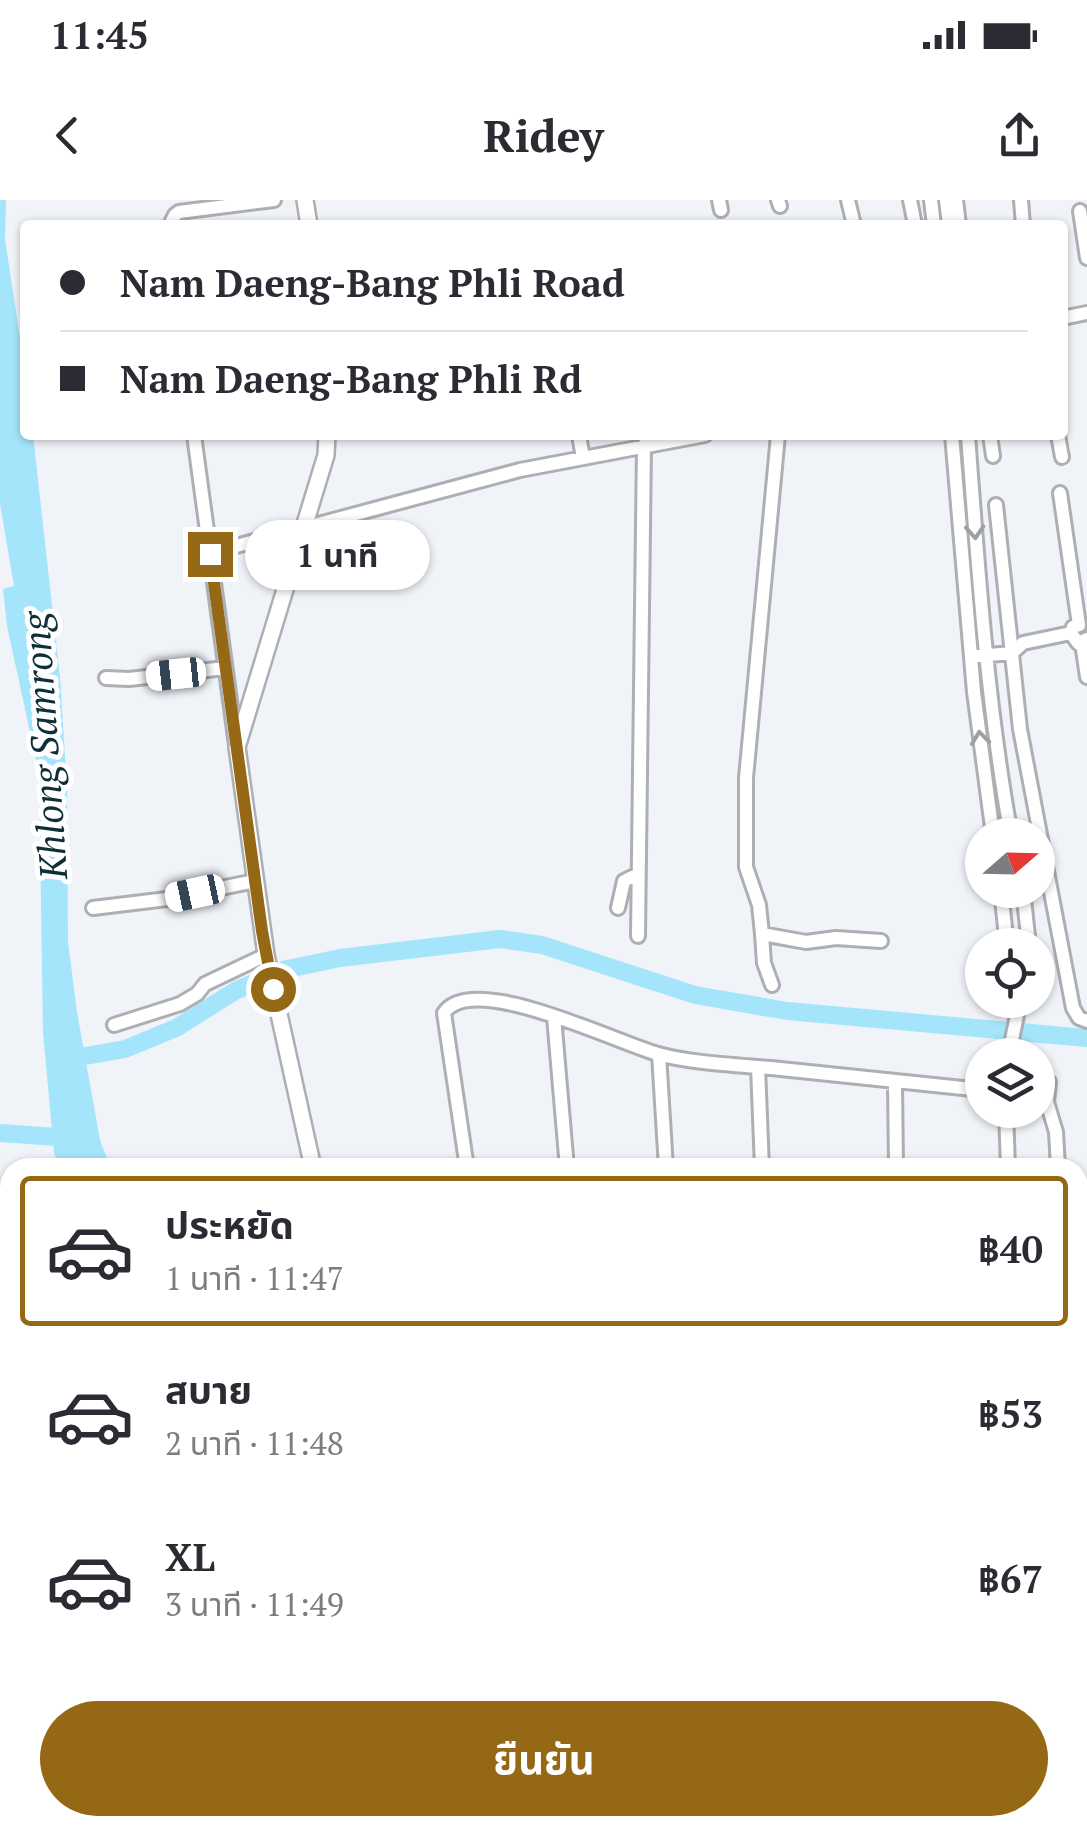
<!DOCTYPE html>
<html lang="th">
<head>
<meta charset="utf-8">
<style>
  :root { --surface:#fff; --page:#f2f2f3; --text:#2b2b33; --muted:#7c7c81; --line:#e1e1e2; --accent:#956815 }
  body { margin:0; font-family:"PT Serif","Noto Sans Thai",serif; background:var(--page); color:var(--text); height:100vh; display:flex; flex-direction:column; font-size:38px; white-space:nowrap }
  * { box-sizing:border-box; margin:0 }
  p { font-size:32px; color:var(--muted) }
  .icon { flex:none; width:55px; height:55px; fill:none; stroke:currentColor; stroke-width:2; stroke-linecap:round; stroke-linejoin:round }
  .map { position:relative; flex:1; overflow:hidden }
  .drawer { position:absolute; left:0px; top:958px; width:1088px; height:678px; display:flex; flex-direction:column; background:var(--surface); border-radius:30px 30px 0 0; box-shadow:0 2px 8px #0004 }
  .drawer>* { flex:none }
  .guide { position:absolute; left:20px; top:20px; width:1048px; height:220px; border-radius:10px; box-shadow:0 2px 8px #0004; display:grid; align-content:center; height:220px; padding:0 40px; background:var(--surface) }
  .needle { width:65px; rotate:70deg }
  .buttons { position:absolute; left:965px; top:618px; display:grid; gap:20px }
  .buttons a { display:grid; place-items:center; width:90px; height:90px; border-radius:50%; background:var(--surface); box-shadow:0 2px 8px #0004; font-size:50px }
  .end { position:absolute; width:45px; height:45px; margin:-22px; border:12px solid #956815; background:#fff; box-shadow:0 0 0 5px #fff }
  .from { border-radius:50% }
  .bubble { position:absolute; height:70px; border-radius:35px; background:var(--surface); box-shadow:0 2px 8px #0004; font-size:32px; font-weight:700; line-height:70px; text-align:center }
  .car { position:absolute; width:30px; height:60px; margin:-30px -15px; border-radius:12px; box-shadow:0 0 8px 2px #0007; background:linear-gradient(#fff 24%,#345 0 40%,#fff 0 76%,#345 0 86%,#fff 0) }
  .guide b { display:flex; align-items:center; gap:35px; height:95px; font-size:38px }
  .guide b+b { border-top:2px solid var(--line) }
  .guide i { width:25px; height:25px; background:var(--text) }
  ul { padding:18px 0 0; list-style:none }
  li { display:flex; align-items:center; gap:30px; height:150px; margin:0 20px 15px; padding:0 20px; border:5px solid transparent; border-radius:10px }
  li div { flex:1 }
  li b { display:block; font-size:38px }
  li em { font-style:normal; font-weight:700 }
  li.active { border-color:var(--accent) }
  li>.icon { width:90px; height:90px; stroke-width:1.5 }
  .button { display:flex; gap:20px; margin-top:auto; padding:20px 40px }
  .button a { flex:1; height:115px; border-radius:60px; background:var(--accent); color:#fff; font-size:40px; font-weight:700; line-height:115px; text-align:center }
  .status { display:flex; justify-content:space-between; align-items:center; height:70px; padding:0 50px; background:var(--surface); direction:ltr }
  .status svg { height:28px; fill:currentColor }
  header { display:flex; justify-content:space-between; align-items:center; height:130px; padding:0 40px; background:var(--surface); font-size:45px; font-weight:700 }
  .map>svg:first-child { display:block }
  .water { fill:#a5e5fc }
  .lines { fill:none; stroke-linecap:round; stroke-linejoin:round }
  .canal { stroke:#a5e5fc; stroke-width:11 }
  .river { stroke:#a5e5fc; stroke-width:18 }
  .minor-casing { stroke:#adafb4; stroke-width:18 }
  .major-casing { stroke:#adafb4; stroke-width:20 }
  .minor { stroke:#fff; stroke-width:12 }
  .major { stroke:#fff; stroke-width:15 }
  .oneway { stroke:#9e9fa0 }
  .route { stroke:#956815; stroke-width:12 }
  .labels { text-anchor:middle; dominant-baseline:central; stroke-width:10; stroke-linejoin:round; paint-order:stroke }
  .water-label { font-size:38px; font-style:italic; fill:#0e2e38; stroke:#fff }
</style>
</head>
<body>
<div class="status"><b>11:45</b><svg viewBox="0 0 49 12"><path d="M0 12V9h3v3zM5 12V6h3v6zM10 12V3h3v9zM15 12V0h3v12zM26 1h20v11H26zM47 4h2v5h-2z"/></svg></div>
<header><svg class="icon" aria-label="back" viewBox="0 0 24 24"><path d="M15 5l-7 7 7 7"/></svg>Ridey<svg class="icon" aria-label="share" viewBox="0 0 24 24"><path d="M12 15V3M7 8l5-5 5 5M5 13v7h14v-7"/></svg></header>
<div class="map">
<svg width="1087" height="1634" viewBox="0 0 1087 1634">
  <rect width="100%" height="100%" fill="#f0f3f8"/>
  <path class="water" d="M 0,0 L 6,0 L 5,39 L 25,171 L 25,235 L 33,235 L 60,477 L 67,589 L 68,742 L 77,812 L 100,940 L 110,967 L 60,967 L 54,953 L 43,832 L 39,573 L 7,426 L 3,389 L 14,386 L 0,304 Z"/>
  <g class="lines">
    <path class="canal" d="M 0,1102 L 10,1100"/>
    <path class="river" d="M 63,860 L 125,849 L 176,828 L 235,791 L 283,770 L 340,758 L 500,739 L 542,745 L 695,795 L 787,811 L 1087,838
      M 0,933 L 71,938"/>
    <g class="minor-casing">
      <path id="minor" d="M 719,0 L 721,10
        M 778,0 L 780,6
        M 848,0 L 854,25
        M 910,0 L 915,25
        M 931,0 L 934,25
        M 946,0 L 949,25
        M 956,0 L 959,25
        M 1021,0 L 1023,25
        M 1080,11 L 1087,58
        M 170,25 L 175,15 L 179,12 L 274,0
        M 1062,118 L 1087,113
        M 194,235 L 236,545
        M 579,235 L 583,258
        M 778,235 L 746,578 L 746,667 L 759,705 L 762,734 L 806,742 L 836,738 L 881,741
        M 952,235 L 974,492 L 993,635
        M 968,235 C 978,369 987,503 1011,635
        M 990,235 L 993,256
        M 1058,235 L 1062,257
        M 1060,293 L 1079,425 L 1073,427 L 1071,433 L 1078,443 L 1087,439
        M 996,305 L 1020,529 L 1073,808 L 1079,818 L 1087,821
        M 210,353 L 520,270 L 705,235
        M 1082,443 L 1087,477
        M 978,456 L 1012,453 L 1023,443 L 1071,433
        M 106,478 L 129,479 L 225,468
        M 1001,690 L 1006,737 L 1013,745
        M 93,708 L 167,699 L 255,681
        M 618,708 L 624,681 L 638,674
        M 762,734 L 764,763 L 772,785
        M 638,736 L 644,245
        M 1023,745 L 1028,736 L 1023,690
        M 554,817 L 567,968
        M 114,825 L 180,804 L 197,794 L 205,784 L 266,755
        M 659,854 L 666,968
        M 1009,855 L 1020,800
        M 758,867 L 762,968
        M 895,882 L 896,968
        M 1049,882 L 1047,902 L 1056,932 L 1058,968
        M 1006,910 L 1008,968
        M 467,968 L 444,813 C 472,770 617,843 658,854 C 691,863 736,865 771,868 C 842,875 912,883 982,890
        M 0,1162 L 10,1167
        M 0,1268 L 10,1266
        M 0,1466 L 10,1465
        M 1078,1526 L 1087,1523
        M 1078,1599 L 1087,1596
        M 74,1625 L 75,1634
        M 809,1625 L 812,1634
        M 388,1634 L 414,1630
        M 975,1634 L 1002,1625"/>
    </g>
    <g class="major-casing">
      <path id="major" d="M 305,0 L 309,25
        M 313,968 L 266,755 L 237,547 L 326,255 L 327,235
        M 1078,1057 L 1087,1056
        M 1078,1071 L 1087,1071
        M 1078,1093 L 1087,1092
        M 0,1118 L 10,1117
        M 0,1132 L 10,1131
        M 0,1154 L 10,1153"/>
    </g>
    <use href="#minor" class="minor"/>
    <use href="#major" class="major"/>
  </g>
  <defs><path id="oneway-chevron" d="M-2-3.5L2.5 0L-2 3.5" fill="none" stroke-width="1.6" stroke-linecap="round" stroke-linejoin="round" transform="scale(2.5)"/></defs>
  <g class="oneway">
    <use href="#oneway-chevron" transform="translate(975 332) rotate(86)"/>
    <use href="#oneway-chevron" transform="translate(980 538) rotate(-97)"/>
  </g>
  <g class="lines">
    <path class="route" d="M 210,354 L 262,731 L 273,789"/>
  </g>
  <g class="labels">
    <g class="water-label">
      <text transform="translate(44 546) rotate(-94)">Khlong Samrong</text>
    </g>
  </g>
</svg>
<div class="buttons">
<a><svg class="needle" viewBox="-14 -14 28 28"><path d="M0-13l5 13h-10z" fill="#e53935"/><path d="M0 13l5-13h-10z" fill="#7c7c81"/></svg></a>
<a><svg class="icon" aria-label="locate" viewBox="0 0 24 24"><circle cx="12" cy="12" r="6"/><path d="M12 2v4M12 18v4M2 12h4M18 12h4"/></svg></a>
<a><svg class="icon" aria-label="layers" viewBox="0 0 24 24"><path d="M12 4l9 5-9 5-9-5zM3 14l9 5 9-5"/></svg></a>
</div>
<i class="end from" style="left:273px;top:789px"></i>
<i class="end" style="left:210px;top:354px"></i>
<div class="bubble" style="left:245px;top:320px;width:185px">1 นาที</div>
<i class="car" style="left:176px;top:474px;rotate:264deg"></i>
<i class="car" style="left:195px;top:693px;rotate:258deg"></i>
<div class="guide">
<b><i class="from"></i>Nam Daeng-Bang Phli Road</b>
<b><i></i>Nam Daeng-Bang Phli Rd</b>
</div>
<section class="drawer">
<ul>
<li class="active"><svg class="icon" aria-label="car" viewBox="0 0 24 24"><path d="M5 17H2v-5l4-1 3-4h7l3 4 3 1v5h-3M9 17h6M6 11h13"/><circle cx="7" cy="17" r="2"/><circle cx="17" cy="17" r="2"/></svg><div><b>ประหยัด</b><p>1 นาที · 11:47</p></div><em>฿40</em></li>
<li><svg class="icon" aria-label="car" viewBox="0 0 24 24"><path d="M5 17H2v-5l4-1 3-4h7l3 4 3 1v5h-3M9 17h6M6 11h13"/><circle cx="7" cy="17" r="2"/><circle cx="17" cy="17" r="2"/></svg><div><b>สบาย</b><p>2 นาที · 11:48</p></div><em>฿53</em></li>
<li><svg class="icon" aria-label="car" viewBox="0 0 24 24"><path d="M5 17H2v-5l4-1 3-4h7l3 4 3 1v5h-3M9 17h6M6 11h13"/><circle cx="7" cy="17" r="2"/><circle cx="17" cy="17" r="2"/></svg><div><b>XL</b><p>3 นาที · 11:49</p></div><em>฿67</em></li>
</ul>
<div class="button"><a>ยืนยัน</a></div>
</section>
</div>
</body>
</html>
